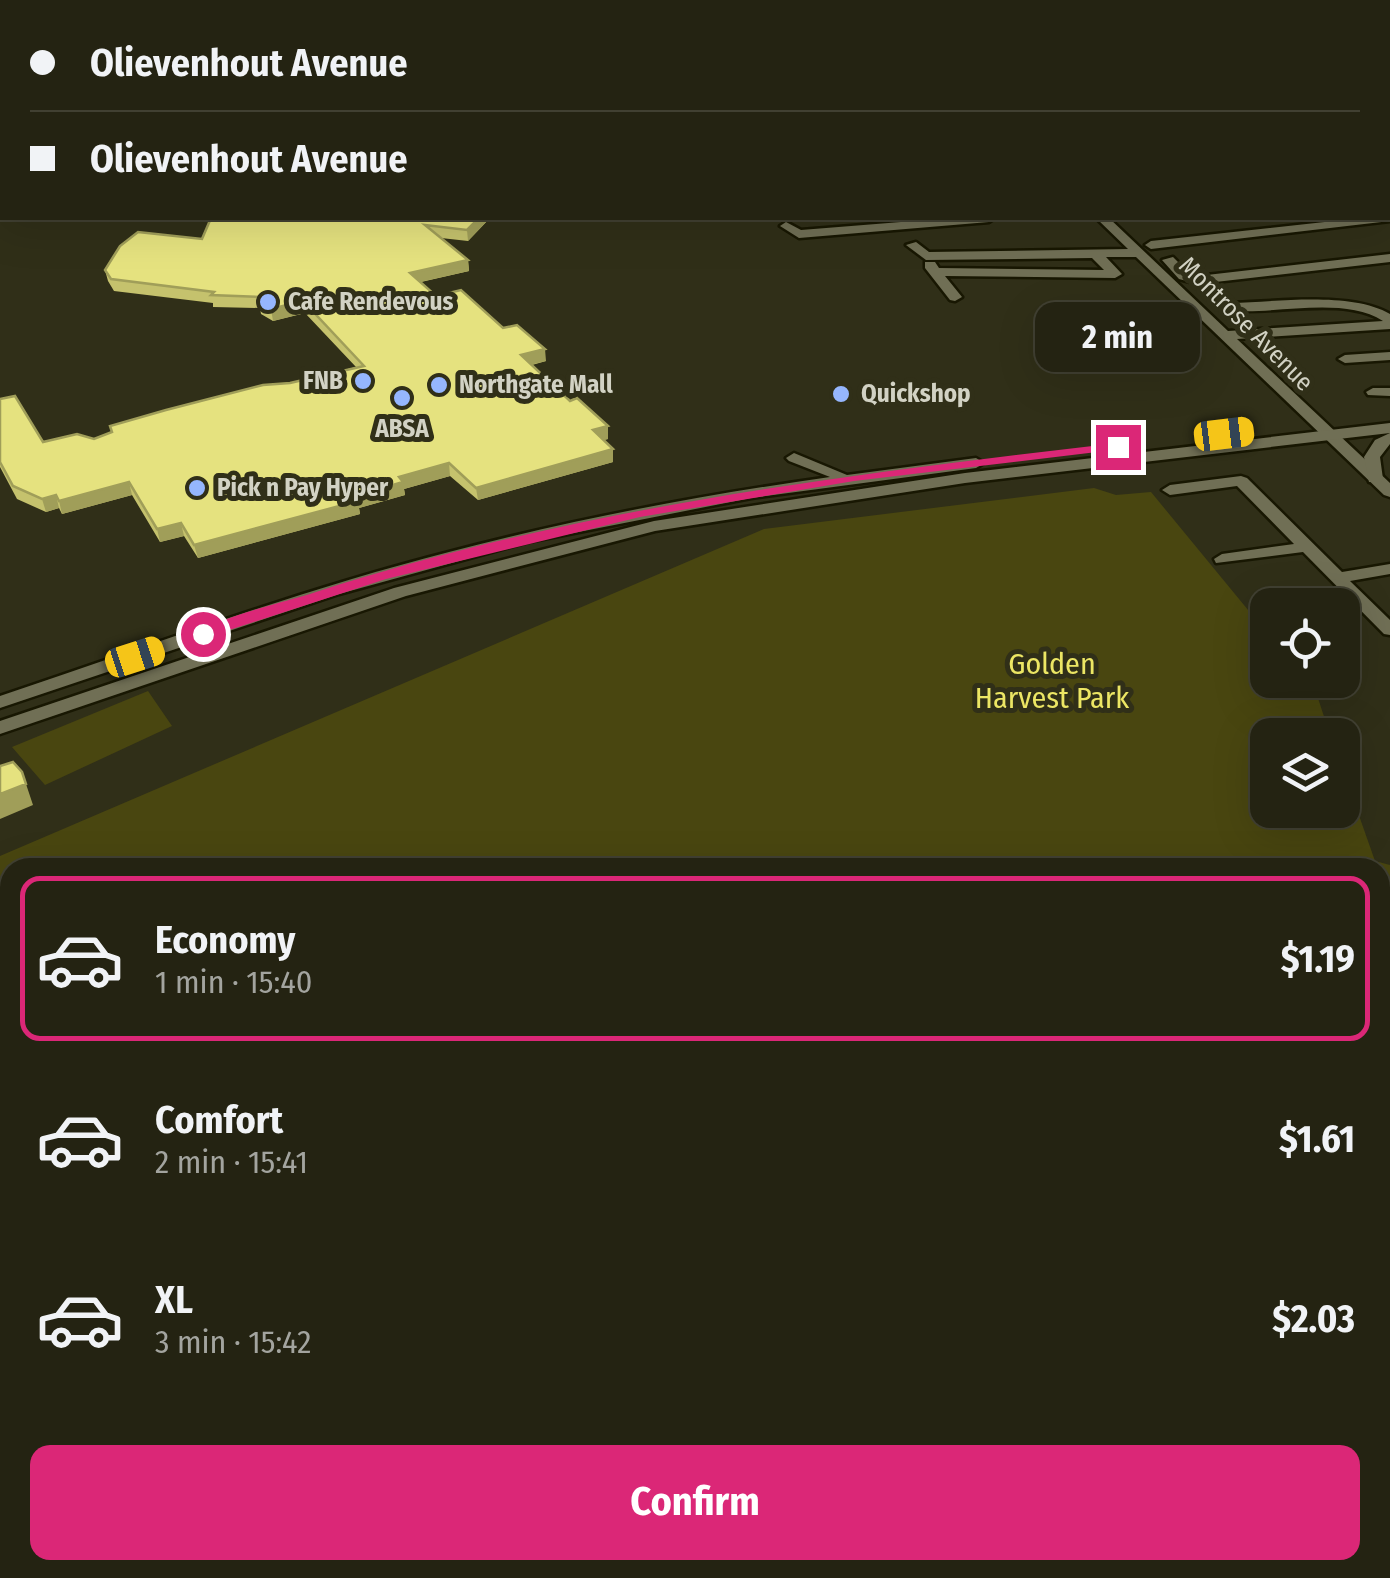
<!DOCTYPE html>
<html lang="en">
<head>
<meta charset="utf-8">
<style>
  :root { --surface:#242312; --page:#2c2b1b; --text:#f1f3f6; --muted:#a3a49f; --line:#414032; --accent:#db2777 }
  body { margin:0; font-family:"Fira Sans Condensed",sans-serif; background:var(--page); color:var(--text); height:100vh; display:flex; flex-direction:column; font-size:38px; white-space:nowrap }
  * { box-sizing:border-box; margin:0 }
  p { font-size:32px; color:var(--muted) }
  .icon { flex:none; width:55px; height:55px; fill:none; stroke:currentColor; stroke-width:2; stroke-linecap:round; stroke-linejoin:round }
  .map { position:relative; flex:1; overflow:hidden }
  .sheet { position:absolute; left:0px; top:858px; width:1390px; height:722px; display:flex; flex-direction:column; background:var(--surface); border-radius:30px 30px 0 0; box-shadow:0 10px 40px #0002,0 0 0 2px var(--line) }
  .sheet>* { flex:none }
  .hud { position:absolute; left:0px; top:0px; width:1390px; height:220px; box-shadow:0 10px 40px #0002,0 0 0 2px var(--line); display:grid; align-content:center; height:220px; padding:0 30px; background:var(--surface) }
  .controls { position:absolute; left:1250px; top:588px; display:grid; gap:20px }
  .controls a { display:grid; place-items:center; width:110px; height:110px; border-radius:20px; background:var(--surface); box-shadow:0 10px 40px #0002,0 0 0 2px var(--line); font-size:50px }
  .end { position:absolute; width:45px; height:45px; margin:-22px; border:12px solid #db2777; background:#fff; box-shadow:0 0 0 5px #fff }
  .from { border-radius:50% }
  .bubble { position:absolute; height:70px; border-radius:20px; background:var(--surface); box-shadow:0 10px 40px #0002,0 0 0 2px var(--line); font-size:32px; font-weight:700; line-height:70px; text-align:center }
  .car { position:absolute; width:30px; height:60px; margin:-30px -15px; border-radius:12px; box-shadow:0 0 8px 2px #0007; background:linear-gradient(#f5c518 24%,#345 0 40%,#f5c518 0 76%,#345 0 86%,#f5c518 0) }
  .hud b { display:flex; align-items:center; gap:35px; height:95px; font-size:38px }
  .hud b+b { border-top:2px solid var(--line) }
  .hud i { width:25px; height:25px; background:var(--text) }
  ul { padding:18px 0 0; list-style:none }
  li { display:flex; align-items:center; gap:30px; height:165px; margin:0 20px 15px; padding:0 10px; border:5px solid transparent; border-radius:20px }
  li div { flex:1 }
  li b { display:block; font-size:38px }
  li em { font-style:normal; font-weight:700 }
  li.on { border-color:var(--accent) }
  li>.icon { width:90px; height:90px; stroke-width:1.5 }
  .action { display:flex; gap:20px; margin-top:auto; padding:20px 30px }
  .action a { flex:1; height:115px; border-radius:20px; background:var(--accent); color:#fff; font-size:40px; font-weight:700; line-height:115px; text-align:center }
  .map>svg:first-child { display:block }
  .green { fill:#494610; fill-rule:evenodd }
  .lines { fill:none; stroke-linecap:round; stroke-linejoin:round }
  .stream { stroke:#233f84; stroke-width:6 }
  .minor-casing { stroke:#181702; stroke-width:5 }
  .tertiary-casing { stroke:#181702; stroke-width:5 }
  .secondary-casing { stroke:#181702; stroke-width:25 }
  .minor { fill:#706f55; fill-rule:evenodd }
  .tertiary { fill:#706f55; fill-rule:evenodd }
  .secondary { stroke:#86855d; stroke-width:20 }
  .wall { fill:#c5c26d }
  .shaded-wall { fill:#a09e59 }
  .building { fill:#e5e27f; stroke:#a09e59; stroke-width:2.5 }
  .route { fill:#db2777 }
  .poi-dot { fill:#95b6fd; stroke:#302f18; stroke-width:4 }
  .labels { text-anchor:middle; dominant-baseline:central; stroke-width:10; stroke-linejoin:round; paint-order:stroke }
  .far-poi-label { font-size:25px; font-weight:bold; fill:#d2d2c4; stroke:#302f18; text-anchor:start }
  .far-street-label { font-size:25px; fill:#d2d2c4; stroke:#302f18 }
  .park-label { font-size:30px; fill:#ece664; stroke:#302f18 }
</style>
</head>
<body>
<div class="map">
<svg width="1390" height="1578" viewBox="0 0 1390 1578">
  <rect width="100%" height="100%" fill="#302f18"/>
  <path class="green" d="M 1094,488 L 1116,495 L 1151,492 L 1267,633 L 1268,680 L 1306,680 L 1316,692 L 1330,735 L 1268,735 L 1268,810 L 1342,810 L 1343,770 L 1375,861 L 1390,865 L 1390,1578 L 0,1578 L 0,856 L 764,529 ZM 10,868 L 1380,868 L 1380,1570 L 10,1570 Z
    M 148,691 L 172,726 L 45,785 L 12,747 Z"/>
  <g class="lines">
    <path class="stream" d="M 1311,1570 L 1322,1578"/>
    <g class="minor-casing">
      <path id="minor" d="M 0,0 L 113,0 L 115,2 L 0,5 Z
        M 501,0 L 516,0 L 518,2 L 505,2 Z
        M 926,0 L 940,0 L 941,1 L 930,2 Z
        M 973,0 L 983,0 L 983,2 L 974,2 Z
        M 1112,0 L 1122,0 L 1124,2 L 1114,2 Z
        M 1156,0 L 1215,0 L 1217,2 L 1160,2 Z
        M 1231,0 L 1241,0 L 1242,2 L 1233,2 Z
        M 0,13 L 2,13 L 2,19 L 0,19 Z
        M 0,31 L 2,31 L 2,37 L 0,37 Z
        M 0,47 L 2,47 L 2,53 L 0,53 Z
        M 0,67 L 2,67 L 2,73 L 0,73 Z
        M 1388,103 L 1390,103 L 1390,110 L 1388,110 Z
        M 1390,176 L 1390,185 L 1388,185 L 1388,177 Z
        M 1388,195 L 1390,196 L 1390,204 L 1388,203 Z
        M 1388,214 L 1390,221 L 1151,249 L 1145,245 L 1151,241 L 1361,218 L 1388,218 Z
        M 951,218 L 995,218 L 989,222 L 799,238 L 780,226 L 786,222 L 801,230 Z
        M 1096,218 L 1109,218 L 1228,331 L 1383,321 C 1342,295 1272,316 1226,310 L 1226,304 L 1231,303 C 1275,302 1351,291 1390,314 L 1390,329 L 1237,339 L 1390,483 L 1390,497 L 1384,495 L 1136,257 L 1106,257 L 1122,274 L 1115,278 L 945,276 L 962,297 L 955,301 L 950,300 L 925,268 L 925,262 L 935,262 L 939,268 L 1104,270 L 1092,258 L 926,260 L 906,245 L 916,242 L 929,252 L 1128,249 Z
        M 1390,254 L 1390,262 L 1198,284 L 1179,279 L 1162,260 L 1173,257 L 1189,273 L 1198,276 Z
        M 1390,352 L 1390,360 L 1345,363 L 1338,359 L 1345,355 Z
        M 1373,388 L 1390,388 L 1390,396 L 1368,395 L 1366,392 Z
        M 1241,476 L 1247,478 L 1342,572 L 1390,564 L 1390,574 L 1350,581 L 1390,620 L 1390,635 L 1384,634 L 1303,552 L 1216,563 L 1214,559 L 1222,554 L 1294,544 L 1237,486 L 1170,495 L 1162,490 L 1170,485 Z"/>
    </g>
    <g class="tertiary-casing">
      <path id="tertiary" d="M 1390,423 L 1390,433 L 965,483 L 655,531 L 406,596 L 0,734 L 0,721 L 394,588 L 654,521 L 965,473 Z
        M 1390,433 L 1390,444 L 1380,457 L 1383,479 L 1381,482 L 1369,482 L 1364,457 L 1375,440 Z
        M 794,453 L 847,475 L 976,458 L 984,463 L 976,468 L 751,498 L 528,542 L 339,594 L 0,708 L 0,696 C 149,646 297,591 449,552 C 574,519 702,495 830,477 L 789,461 L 786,458 Z"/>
    </g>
    <g class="secondary-casing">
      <path id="secondary" d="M 327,2 L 334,0
        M 352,2 L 358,0
        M 0,127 L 2,126
        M 0,145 L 2,144"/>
    </g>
    <use href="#minor" class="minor"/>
    <use href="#tertiary" class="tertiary"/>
    <use href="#secondary" class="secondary"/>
  </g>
  <path class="wall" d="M 490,218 L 468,241 L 441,238 L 468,260 L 469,271 L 421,282 L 436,296 L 503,328 L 546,361 L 532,365 L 608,439 L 603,440 L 613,449 L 613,462 L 478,500 L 450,476 L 404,489 L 405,495 L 359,508 L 360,514 L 198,558 L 184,536 L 160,542 L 132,495 L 62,514 L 59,508 L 46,512 L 17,499 L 0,467 L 0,399 L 43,442 L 94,439 L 290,383 L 356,367 L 305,313 L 273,321 L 261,314 L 260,308 L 213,307 L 213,303 L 114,291 L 108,281 L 105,270 L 202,239 Z"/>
  <path class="shaded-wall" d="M 479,218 L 490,218 L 468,241 L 467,230 Z
    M 468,260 L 469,271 L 411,284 L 410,273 Z
    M 303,301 L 305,313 L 273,321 L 271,309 Z
    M 545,349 L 546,361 L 522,367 L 521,355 Z
    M 608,426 L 608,439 L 594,443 L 593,430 Z
    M 613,449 L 613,462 L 478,500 L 476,488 Z
    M 449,463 L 450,476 L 404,489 L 405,495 L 359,508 L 360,514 L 198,558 L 194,545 L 355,496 L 399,477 Z
    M 129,482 L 132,495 L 62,514 L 59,501 Z
    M 56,495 L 59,508 L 46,512 L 42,499 Z
    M 181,523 L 184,536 L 160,542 L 157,529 Z
    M 22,772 L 33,805 L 0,819 L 0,794 Z"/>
  <path class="building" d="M 211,218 L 479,218 L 467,230 L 425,225 L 468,260 L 410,273 L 436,296 L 461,290 L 503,328 L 517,325 L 545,349 L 521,355 L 570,401 L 577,398 L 608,426 L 593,430 L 613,449 L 476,488 L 449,463 L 399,477 L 403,482 L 355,496 L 358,501 L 194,545 L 181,523 L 157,529 L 129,482 L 59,501 L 56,495 L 42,499 L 13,486 L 0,462 L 0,399 L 15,396 L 43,442 L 77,434 L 94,439 L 112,432 L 110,426 L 166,410 L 263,385 L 290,383 L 364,366 L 303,301 L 271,309 L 259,302 L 260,297 L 211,295 L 214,292 L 111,279 L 105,270 L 120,246 L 138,232 L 202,239 Z
    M 13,762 L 22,772 L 26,784 L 0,794 L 0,766 Z"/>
  <path class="route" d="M 1118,443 L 1124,447 L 1122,449 L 854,481 L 640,517 L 386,579 L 208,637 L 195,634 C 218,617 286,602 316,592 C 576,508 847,474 1118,443 Z"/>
  <g class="poi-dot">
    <circle cx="268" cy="302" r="10"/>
    <circle cx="363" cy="381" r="10"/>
    <circle cx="439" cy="385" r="10"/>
    <circle cx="841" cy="394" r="10"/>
    <circle cx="402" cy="398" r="10"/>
    <circle cx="197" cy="488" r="10"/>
  </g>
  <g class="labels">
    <g class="far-poi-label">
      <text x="288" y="302">Cafe Rendevous</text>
      <text x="343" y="381" text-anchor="end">FNB</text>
      <text x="459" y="385">Northgate Mall</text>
      <text x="861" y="394">Quickshop</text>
      <text x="402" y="429" text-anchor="middle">ABSA</text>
      <text x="217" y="488">Pick n Pay Hyper</text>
    </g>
    <g class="far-street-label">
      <text transform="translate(1246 324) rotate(45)">Montrose Avenue</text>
    </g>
    <g class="park-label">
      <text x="1052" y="664">Golden<tspan x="1052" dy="34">Harvest Park</tspan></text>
    </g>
  </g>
</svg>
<div class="controls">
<a><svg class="icon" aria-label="locate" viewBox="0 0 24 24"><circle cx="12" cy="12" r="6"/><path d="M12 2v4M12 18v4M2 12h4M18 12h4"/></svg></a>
<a><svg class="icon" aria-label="layers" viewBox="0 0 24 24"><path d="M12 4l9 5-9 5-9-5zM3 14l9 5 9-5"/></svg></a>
</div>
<i class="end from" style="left:203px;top:634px"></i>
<i class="end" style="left:1118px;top:447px"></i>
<div class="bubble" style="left:1035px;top:302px;width:165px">2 min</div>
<i class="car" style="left:1224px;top:434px;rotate:83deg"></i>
<i class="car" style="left:135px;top:657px;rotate:72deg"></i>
<div class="hud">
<b><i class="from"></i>Olievenhout Avenue</b>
<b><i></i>Olievenhout Avenue</b>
</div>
<section class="sheet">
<ul>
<li class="on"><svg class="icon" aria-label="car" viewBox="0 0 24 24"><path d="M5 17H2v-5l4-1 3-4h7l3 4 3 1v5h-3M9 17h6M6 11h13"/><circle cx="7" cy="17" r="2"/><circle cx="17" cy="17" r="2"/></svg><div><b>Economy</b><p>1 min · 15:40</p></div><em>$1.19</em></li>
<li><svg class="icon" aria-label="car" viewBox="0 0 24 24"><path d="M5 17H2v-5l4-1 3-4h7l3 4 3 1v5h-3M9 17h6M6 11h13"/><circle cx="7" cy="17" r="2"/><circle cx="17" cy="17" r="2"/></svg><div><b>Comfort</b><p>2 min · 15:41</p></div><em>$1.61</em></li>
<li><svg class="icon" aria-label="car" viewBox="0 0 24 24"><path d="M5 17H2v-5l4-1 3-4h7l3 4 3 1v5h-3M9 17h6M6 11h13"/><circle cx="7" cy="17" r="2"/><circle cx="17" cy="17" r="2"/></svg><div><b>XL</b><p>3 min · 15:42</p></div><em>$2.03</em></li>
</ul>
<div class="action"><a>Confirm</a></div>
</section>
</div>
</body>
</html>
